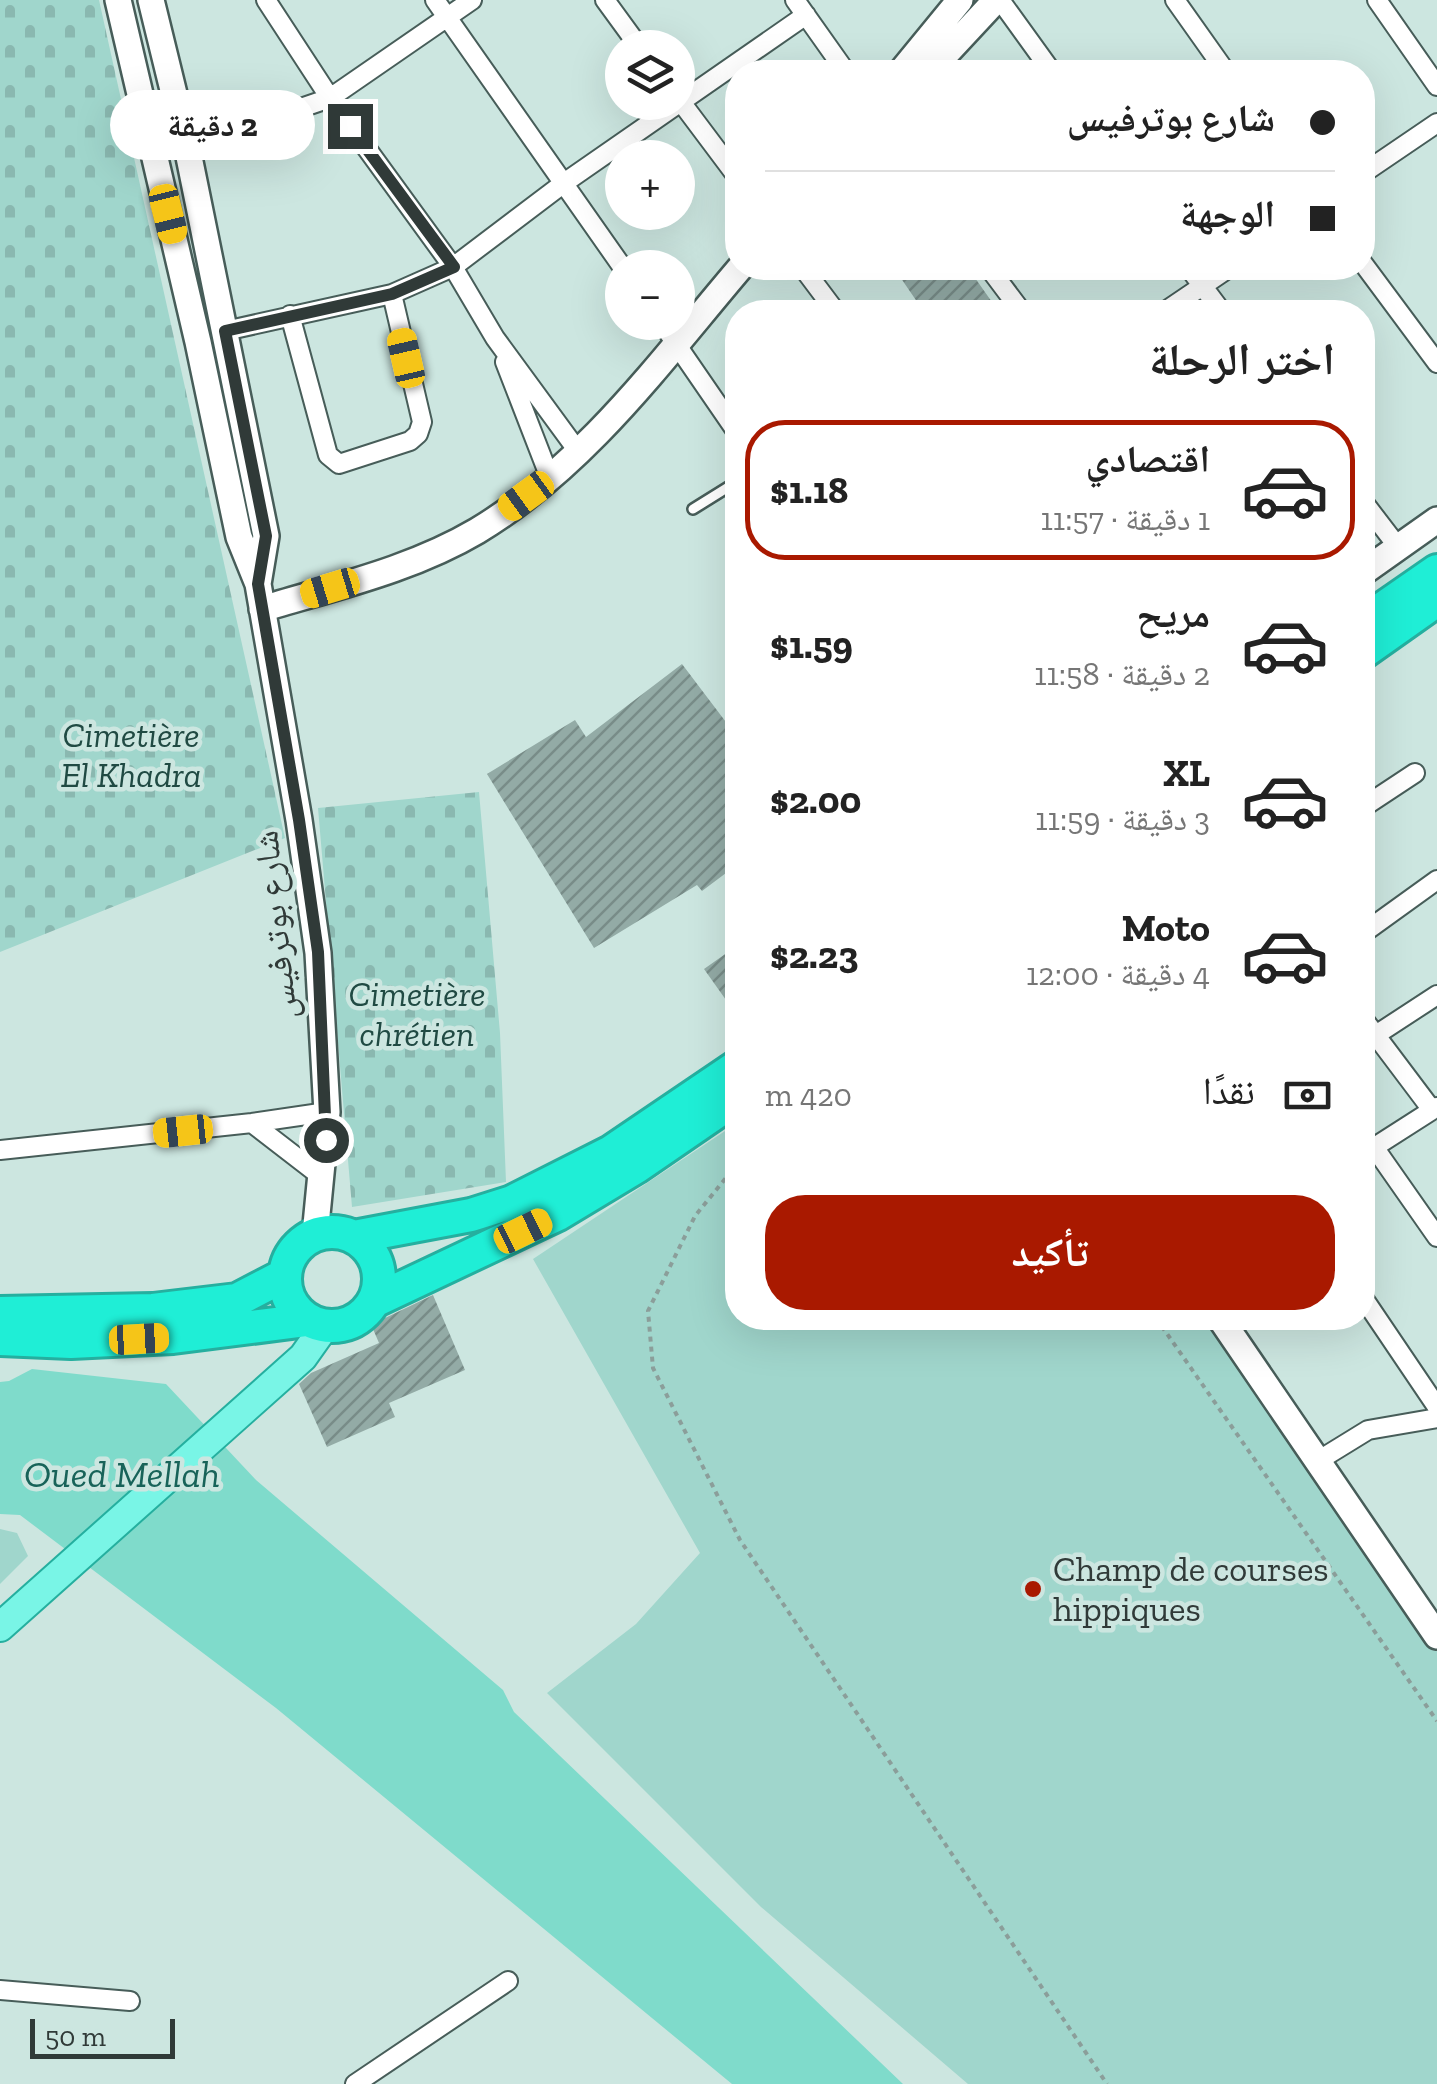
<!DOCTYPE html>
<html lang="ar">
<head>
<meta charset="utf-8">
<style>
  :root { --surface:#fff; --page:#f2f2f2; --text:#222; --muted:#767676; --line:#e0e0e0; --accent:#a91900 }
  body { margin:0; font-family:"Zilla Slab","Noto Naskh Arabic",serif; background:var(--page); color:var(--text); direction:rtl; height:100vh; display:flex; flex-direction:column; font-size:38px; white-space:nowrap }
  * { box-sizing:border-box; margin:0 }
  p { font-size:32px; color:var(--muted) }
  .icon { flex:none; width:55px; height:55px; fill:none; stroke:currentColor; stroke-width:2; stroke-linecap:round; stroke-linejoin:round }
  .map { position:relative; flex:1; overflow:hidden; direction:ltr }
  .drawer { position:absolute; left:725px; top:300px; width:650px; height:1030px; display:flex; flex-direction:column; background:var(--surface); border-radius:40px; box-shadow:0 10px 40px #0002; direction:rtl }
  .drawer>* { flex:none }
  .guide { position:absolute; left:725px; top:60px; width:650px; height:220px; border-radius:40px; box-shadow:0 10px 40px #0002; direction:rtl; display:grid; align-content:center; height:220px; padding:0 40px; background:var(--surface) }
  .tools { position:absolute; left:605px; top:30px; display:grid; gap:20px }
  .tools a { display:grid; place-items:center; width:90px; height:90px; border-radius:50%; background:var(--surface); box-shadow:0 10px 40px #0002; font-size:50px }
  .scale { position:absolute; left:30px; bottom:25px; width:145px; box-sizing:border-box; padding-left:10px; border:5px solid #303a38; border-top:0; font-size:28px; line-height:35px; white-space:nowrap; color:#303a38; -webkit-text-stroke:8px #cce6e0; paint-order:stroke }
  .end { position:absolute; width:45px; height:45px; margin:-22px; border:12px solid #303a38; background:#fff; box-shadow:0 0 0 5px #fff }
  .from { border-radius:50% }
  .bubble { position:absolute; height:70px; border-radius:35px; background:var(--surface); box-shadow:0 10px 40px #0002; font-size:32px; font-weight:700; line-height:70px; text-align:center; direction:rtl }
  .car { position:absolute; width:30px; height:60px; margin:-30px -15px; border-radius:12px; box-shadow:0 0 8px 2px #0007; background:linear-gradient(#f5c518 24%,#345 0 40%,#f5c518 0 76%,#345 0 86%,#f5c518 0) }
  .guide b { display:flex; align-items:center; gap:35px; height:95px; font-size:38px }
  .guide b+b { border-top:2px solid var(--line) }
  .guide i { width:25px; height:25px; background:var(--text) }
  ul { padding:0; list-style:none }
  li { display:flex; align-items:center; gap:30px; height:140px; margin:0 20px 15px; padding:0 20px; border:5px solid transparent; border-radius:40px }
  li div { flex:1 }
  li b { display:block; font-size:38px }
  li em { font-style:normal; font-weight:700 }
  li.active { border-color:var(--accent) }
  li>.icon { width:90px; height:90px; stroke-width:1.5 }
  h2 { padding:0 40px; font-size:45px; line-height:120px }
  .pay { display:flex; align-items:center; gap:25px; height:110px; padding:0 40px; font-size:38px }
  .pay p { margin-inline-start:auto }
  .cta { display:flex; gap:20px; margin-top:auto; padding:20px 40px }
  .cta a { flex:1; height:115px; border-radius:40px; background:var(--accent); color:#fff; font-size:40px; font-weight:700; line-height:115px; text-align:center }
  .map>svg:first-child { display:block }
  .green { fill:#a0d6cc }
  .cemetery { fill:url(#cemetery-stones) }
  .water { fill:#7fdbcb }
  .building { fill:url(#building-hatch) }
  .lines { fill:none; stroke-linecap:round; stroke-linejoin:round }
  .lane-casing { stroke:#475d59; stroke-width:14 }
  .street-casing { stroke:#475d59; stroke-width:22 }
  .secondary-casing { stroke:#475d59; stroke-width:30 }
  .primary-casing { stroke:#25af9f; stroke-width:32 }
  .highway-casing { stroke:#25af9f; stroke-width:38 }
  .path { stroke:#8b9e9a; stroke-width:4; stroke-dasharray:5 5; stroke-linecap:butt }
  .lane { stroke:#fff; stroke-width:9 }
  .street { stroke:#fff; stroke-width:18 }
  .secondary { stroke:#fff; stroke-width:25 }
  .primary { stroke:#79f5e6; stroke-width:28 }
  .highway { stroke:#1feed6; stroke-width:32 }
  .route { stroke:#303a38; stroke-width:12 }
  .poi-dot { fill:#a91900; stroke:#cce6e0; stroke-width:4 }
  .labels { text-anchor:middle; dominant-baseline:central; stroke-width:9; stroke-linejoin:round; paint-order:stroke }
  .park-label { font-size:35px; font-style:italic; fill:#204a43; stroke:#cce6e0 }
  .street-label { font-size:35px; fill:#303a38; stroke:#cce6e0 }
  .poi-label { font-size:35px; fill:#303a38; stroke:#cce6e0; text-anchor:start }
  .water-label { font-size:38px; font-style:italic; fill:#186359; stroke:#cce6e0 }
</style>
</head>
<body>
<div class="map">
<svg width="1437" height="2084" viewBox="0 0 1437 2084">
  <defs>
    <pattern id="cemetery-stones" width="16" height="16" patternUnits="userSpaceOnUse" patternTransform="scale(2.5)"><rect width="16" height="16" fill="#a0d6cc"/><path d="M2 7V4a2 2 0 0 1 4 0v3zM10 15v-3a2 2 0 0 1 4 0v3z" fill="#8ab8b0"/></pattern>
    <pattern id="building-hatch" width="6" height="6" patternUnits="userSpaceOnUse" patternTransform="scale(2.5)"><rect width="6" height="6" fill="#93aba6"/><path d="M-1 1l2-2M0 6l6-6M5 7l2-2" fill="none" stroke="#788c88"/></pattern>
  </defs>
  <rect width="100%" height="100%" fill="#cce6e0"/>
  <path class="green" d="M 737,1123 L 738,1318 L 1212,1318 L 1437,1645 L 1437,2084 L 968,2084 L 761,1907 L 547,1693 L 636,1624 L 700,1553 L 533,1259 Z
    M 0,1529 L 17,1533 L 28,1556 L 0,1584 Z"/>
  <path class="cemetery" d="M 0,0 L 99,0 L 285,838 L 0,952 Z
    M 479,792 L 500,1033 L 506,1182 L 352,1207 L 318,808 Z"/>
  <path class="water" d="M 32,1369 L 166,1384 L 256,1480 L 503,1690 L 514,1712 L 903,2084 L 732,2084 L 276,1708 L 20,1515 L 0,1514 L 0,1382 L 9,1381 Z"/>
  <path class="building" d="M 894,268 L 968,268 L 999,312 L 924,312 Z
    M 682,664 L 738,738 L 738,864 L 702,891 L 697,885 L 594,948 L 487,774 L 575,720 L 586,737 Z
    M 738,945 L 738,992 L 726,1000 L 704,969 Z
    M 433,1295 L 465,1370 L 389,1403 L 395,1417 L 327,1447 L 299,1384 L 311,1373 L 379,1343 L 370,1322 L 383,1319 Z"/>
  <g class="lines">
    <g class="lane-casing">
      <path id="lane" d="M 693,509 L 738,481"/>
    </g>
    <g class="street-casing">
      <path id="street" d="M 266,0 L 330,98 L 453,267 L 495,338 L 580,454
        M 435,0 L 623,268
        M 605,0 L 640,48
        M 795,0 L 846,72
        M 1000,0 L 1052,72
        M 1175,0 L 1226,72
        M 1377,0 L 1437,86
        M 678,98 L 738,178
        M 187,147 L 330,98 L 472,0
        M 1362,174 L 1437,123
        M 1362,262 L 1437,363
        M 803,268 L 836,312
        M 989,268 L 1022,312
        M 1189,268 L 1222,312
        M 1164,312 L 1229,268
        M 290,315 L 328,455 L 339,464 L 410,441 L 418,434 L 422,422 L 392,294
        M 661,322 L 738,434
        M 225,331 L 392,294 L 453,267 L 564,183 L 806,15
        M 505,362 L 550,478
        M 1362,500 L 1398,547
        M 1362,808 L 1415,773
        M 1362,934 L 1437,880
        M 1362,1017 L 1432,1110
        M 1362,1044 L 1437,995
        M 252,1123 L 322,1177
        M 1374,1147 L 1437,1237
        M 0,1150 L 252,1123 L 327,1112
        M 1362,1155 L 1437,1107
        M 1362,1296 L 1437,1407
        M 1316,1462 L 1368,1430 L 1437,1418
        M 0,1990 L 130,2001
        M 355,2084 L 508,1981"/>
    </g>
    <g class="secondary-casing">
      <path id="secondary" d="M 118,0 L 198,342 L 239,537 L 258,584 L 299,820 L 318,953 L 327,1112 L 315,1235
        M 151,0 L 187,147 L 266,536 L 258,584
        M 901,72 L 960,0
        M 929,72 L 996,0
        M 1362,573 L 1437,520
        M 262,609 C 334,587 411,570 477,531 C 585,466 660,362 740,268
        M 1220,1318 L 1437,1636"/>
    </g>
    <g class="primary-casing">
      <path id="primary" d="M 0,1627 L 303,1357 L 325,1326"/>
    </g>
    <g class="highway-casing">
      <path id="highway" d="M 1362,623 L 1437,571
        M 1362,653 L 1437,600
        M285 1279a47 47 0 1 1 94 0a47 47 0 1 1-94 0Z
        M 354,1237 L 471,1215 L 512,1202 L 611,1152 L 738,1066
        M 374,1301 L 558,1214 L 636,1167 L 738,1097
        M 0,1313 L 153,1310 L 237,1300 L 285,1275
        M 0,1339 L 71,1342 L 173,1337 L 307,1320"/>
    </g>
    <path class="path" d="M 738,1163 L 695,1216 L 648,1311 L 653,1368 L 740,1540 L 1107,2084
      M 1156,1318 L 1437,1721"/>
    <use href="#lane" class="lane"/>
    <use href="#street" class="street"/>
    <use href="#secondary" class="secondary"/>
    <use href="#primary" class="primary"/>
    <use href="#highway" class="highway"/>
  </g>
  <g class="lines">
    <path class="route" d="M 326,1140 L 318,952 L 299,820 L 258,584 L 266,536 L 225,331 L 392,294 L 454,267 L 350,126"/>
  </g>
  <circle class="poi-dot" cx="1033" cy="1589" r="10"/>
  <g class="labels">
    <g class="park-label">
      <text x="131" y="735">Cimetière<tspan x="131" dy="40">El Khadra</tspan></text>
      <text x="417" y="994">Cimetière<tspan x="417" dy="40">chrétien</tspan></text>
    </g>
    <g class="street-label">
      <text transform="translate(275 925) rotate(-96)">شارع بوترفيس</text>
    </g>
    <g class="poi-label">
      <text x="1053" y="1569">Champ de courses<tspan x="1053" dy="40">hippiques</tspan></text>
    </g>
    <g class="water-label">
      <text x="122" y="1474">Oued Mellah</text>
    </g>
  </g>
</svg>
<div class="tools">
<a><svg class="icon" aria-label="layers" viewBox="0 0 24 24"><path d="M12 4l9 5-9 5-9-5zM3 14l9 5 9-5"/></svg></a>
<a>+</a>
<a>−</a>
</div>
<div class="scale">50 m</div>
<i class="end from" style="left:326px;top:1140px"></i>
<i class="end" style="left:350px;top:126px"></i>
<div class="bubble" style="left:110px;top:90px;width:205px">2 دقيقة</div>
<i class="car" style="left:168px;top:214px;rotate:166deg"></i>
<i class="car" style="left:406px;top:358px;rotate:347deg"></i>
<i class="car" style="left:526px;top:496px;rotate:234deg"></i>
<i class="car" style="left:330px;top:588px;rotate:253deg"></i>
<i class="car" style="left:183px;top:1131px;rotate:264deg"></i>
<i class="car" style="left:523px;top:1231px;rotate:64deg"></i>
<i class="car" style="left:139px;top:1339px;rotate:87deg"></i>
<div class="guide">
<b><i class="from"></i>شارع بوترفيس</b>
<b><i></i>الوجهة</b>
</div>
<section class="drawer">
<h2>اختر الرحلة</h2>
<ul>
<li class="active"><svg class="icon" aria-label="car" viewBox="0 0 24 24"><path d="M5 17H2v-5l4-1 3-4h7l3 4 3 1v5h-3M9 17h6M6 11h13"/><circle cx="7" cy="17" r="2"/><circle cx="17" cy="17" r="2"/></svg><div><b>اقتصادي</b><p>1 دقيقة · 11:57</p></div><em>$1.18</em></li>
<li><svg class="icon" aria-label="car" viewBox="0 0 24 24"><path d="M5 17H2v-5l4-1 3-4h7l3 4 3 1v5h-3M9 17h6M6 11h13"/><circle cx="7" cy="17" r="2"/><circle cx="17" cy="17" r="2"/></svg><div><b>مريح</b><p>2 دقيقة · 11:58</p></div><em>$1.59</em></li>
<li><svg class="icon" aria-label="car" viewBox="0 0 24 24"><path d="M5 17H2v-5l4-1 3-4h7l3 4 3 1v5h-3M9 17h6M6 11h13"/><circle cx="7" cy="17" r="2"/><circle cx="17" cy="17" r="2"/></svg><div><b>XL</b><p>3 دقيقة · 11:59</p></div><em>$2.00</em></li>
<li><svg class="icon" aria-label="car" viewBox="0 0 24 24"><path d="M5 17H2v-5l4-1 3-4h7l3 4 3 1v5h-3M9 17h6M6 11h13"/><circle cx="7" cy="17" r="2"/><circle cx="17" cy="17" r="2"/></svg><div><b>Moto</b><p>4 دقيقة · 12:00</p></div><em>$2.23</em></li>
</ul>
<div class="pay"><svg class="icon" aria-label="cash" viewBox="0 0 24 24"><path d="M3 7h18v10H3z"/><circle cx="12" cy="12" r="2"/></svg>نقدًا<p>420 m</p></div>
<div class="cta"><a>تأكيد</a></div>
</section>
</div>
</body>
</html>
